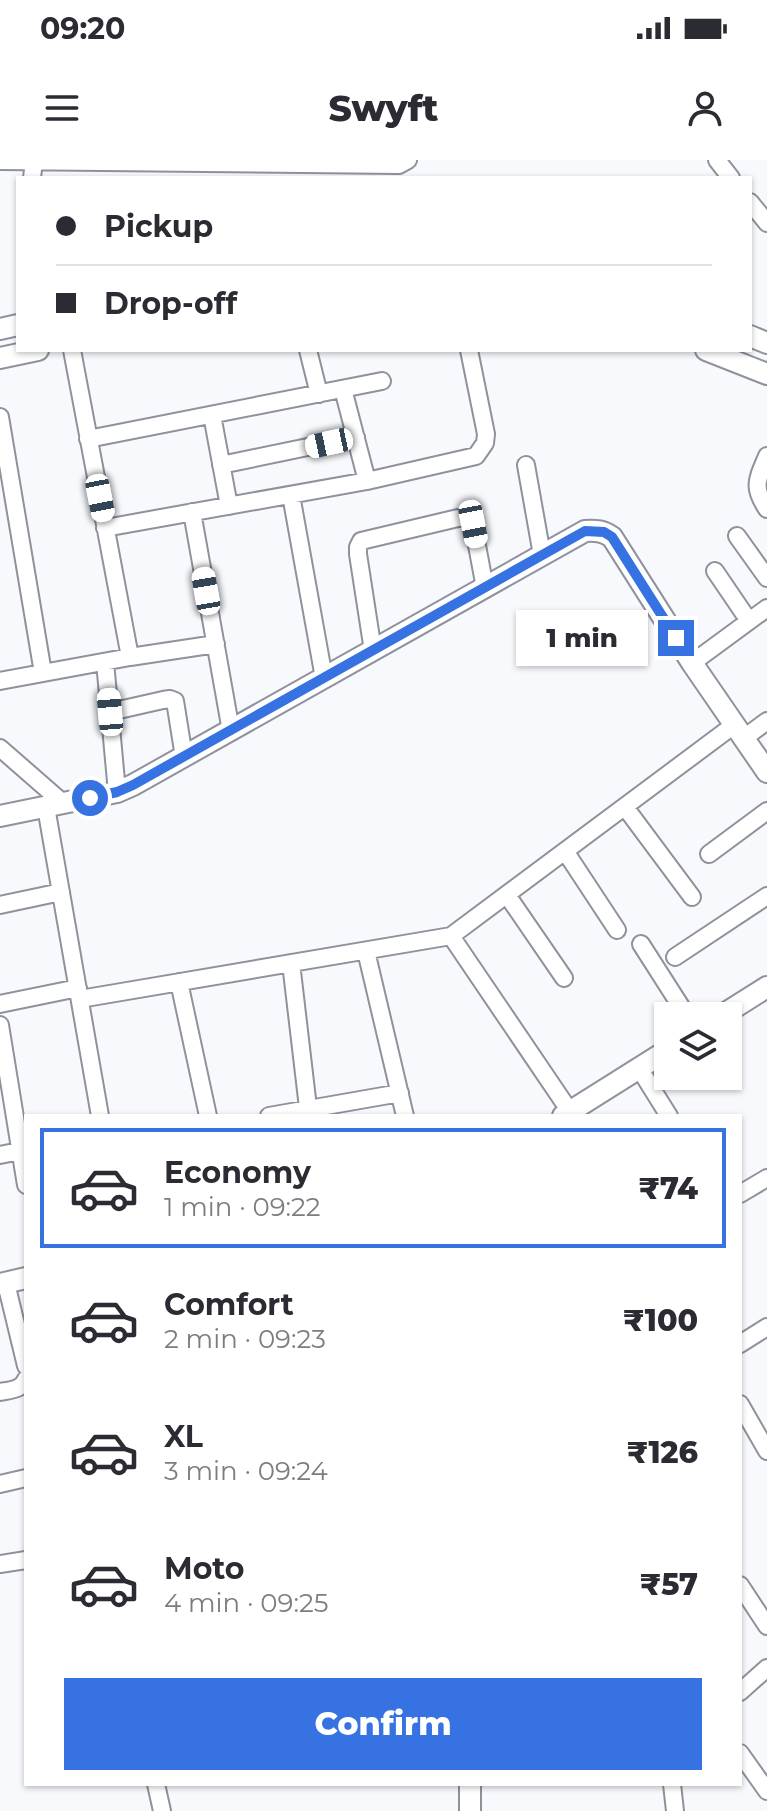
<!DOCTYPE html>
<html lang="en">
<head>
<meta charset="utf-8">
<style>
  :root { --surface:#fff; --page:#f7f7f7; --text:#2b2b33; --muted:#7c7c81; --line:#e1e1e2; --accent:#3672e1 }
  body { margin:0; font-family:Montserrat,sans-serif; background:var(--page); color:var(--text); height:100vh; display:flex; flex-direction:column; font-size:30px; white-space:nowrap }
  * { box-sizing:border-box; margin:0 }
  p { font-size:26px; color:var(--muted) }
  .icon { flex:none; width:44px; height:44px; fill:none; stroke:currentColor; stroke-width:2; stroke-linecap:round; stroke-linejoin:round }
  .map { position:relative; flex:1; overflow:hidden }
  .sheet { position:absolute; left:24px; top:954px; width:718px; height:672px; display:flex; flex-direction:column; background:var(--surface); border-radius:0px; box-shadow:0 2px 6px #0004 }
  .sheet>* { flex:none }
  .banner { position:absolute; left:16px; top:16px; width:736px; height:176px; border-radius:0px; box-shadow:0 2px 6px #0004; display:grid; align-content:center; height:176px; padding:0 40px; background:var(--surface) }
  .controls { position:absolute; left:654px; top:842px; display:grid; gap:16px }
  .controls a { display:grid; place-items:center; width:88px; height:88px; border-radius:0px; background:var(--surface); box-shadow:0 2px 6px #0004; font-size:40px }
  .end { position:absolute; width:36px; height:36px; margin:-18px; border:10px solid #3672e1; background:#fff; box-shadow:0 0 0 4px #fff }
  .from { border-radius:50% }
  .bubble { position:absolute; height:56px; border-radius:0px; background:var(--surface); box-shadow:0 2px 6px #0004; font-size:26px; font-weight:800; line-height:56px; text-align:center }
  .car { position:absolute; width:24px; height:48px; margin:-24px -12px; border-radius:10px; box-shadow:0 0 6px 2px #0007; background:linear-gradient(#fff 24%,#345 0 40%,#fff 0 76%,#345 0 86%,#fff 0) }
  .banner b { display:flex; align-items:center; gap:28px; height:76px; font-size:30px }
  .banner b+b { border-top:2px solid var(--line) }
  .banner i { width:20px; height:20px; background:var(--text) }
  ul { padding:14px 0 0; list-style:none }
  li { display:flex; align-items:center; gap:24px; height:120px; margin:0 16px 12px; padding:0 24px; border:4px solid transparent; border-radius:0px }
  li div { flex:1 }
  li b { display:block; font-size:30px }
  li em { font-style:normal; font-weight:800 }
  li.current { border-color:var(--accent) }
  li>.icon { width:72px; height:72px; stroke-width:1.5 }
  .primary-button { display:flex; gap:16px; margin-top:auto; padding:16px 40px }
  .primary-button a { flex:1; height:92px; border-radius:0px; background:var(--accent); color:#fff; font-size:32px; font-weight:800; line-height:92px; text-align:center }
  .status { display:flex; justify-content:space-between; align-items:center; height:56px; padding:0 40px; background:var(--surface); direction:ltr }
  .status svg { height:22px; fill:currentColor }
  header { display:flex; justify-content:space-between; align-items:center; height:104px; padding:0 40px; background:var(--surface); font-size:36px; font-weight:800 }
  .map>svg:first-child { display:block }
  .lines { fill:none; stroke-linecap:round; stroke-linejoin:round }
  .minor-casing { stroke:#8e929c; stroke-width:20 }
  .tertiary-casing { stroke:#8e929c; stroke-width:24 }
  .minor { stroke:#fff; stroke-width:16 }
  .tertiary { stroke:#fff; stroke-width:20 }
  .route { stroke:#3672e1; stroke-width:10 }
</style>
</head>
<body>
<div class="status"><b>09:20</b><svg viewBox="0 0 49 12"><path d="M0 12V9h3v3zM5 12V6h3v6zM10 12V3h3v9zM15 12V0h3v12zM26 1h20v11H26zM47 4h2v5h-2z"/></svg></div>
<header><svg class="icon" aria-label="menu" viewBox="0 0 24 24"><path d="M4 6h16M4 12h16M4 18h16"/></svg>Swyft<svg class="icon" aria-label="person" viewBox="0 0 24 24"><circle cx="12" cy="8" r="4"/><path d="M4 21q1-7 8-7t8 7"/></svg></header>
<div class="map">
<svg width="767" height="1651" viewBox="0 0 767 1651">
  <rect width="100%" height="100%" fill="#f7f9fd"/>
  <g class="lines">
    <g class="minor-casing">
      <path id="minor" d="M 717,0 L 731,18
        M 0,1 L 399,5 L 408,0
        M 32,18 L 34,1
        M 750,42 L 767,63
        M 72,190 L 130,497
        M 308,190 L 319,234
        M 343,229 L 367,321
        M 212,255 L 229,346
        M 0,257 L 43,513
        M 88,279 L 382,221
        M 767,296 C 757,320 752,327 767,349
        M 221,305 L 356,277
        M 526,305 L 542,395
        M 291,335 L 324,518
        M 192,352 L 231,571
        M 105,368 L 367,321 L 476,296 L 485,283 L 486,274 L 469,190
        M 737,376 L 767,418
        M 715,411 L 749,461
        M 373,491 L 358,394 L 358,387 L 361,381 L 458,358 L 467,358 L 473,364 L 485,428
        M 105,502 L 117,632
        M 692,503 L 767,448
        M 0,521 L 130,497 L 216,484
        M 110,552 L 163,540 L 170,539 L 175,541 L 184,597
        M 744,578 L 767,561
        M 0,588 L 63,643
        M 46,647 L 100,956
        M 625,647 L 692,737
        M 565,691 L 617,770
        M 709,694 L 767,651
        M 507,735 L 564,818
        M 0,745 L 61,732
        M 451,776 L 573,956
        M 641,784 L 687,856
        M 366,791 L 405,956
        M 675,797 L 767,736
        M 291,803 L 309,956
        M 179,822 L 208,956
        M 80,839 L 451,776 L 734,565
        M 0,844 L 78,828
        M 0,865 L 26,1025
        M 639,908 L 669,956
        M 269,956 L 400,933
        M 0,995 L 20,991
        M 740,1034 L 767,1018
        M 6,1123 L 26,1206
        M 740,1184 L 767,1167
        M 0,1232 C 10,1230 22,1230 26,1219
        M 740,1244 L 767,1291
        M 0,1324 L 26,1318
        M 0,1404 L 26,1400
        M 740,1425 L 767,1466
        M 740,1532 L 767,1508
        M 740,1593 L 767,1631
        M 156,1624 L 162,1651
        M 672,1624 L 675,1651"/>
    </g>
    <g class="tertiary-casing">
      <path id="tertiary" d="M 0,169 L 18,165
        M 750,176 L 767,183
        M 706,190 L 767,214
        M 0,198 L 38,190
        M 0,656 L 117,632 L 133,625 L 585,371 C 596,370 603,371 612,377 L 692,503 L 767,612
        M 721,856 L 767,827
        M 563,956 L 668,890
        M 0,1124 L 26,1118
        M 470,1651 L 470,1624"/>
    </g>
    <use href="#minor" class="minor"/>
    <use href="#tertiary" class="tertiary"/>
  </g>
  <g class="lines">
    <path class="route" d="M 90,638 L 117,632 L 133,625 L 585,371 L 604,372 L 612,377 L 676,478"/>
  </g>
</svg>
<div class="controls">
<a><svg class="icon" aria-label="layers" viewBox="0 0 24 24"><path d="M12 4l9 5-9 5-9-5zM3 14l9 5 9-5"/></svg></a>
</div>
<i class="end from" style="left:90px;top:638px"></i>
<i class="end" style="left:676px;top:478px"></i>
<div class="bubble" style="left:516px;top:450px;width:132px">1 min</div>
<i class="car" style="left:329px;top:283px;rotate:258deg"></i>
<i class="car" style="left:100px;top:338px;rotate:169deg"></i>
<i class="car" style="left:473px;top:364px;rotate:169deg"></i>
<i class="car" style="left:206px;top:431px;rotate:350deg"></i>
<i class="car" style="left:110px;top:552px;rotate:355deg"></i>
<div class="banner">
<b><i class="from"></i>Pickup</b>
<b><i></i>Drop-off</b>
</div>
<section class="sheet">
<ul>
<li class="current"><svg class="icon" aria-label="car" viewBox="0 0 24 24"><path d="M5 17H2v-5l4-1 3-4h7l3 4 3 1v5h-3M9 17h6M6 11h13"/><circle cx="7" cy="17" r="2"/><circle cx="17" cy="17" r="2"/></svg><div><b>Economy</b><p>1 min · 09:22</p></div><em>₹74</em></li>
<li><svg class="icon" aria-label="car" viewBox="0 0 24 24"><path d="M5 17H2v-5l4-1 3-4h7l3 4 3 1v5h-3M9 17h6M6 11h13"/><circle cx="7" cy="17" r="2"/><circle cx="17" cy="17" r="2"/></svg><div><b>Comfort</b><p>2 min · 09:23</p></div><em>₹100</em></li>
<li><svg class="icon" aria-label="car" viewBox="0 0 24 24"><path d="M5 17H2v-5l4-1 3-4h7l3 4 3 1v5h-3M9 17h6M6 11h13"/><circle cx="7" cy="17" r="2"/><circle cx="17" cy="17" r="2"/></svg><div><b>XL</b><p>3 min · 09:24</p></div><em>₹126</em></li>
<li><svg class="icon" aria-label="car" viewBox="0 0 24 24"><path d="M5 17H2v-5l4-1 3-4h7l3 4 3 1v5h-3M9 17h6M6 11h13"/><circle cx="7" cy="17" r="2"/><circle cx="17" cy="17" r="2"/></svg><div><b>Moto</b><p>4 min · 09:25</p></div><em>₹57</em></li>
</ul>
<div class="primary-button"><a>Confirm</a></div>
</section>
</div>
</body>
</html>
